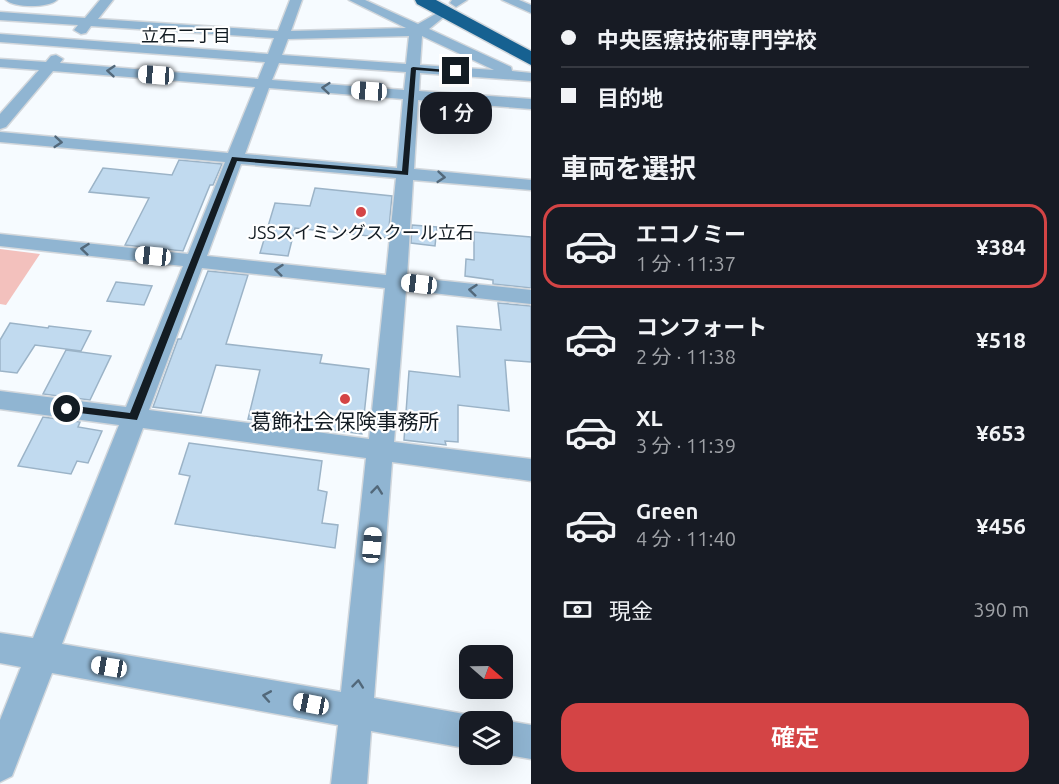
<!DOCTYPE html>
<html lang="ja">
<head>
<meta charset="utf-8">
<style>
  :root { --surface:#171b24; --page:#242831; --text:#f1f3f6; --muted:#9ea1a6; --line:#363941; --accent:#d44445 }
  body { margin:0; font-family:Ubuntu,"Noto Sans JP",sans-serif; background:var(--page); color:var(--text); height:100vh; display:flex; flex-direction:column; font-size:22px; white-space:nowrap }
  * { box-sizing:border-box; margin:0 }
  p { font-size:20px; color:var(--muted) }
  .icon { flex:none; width:33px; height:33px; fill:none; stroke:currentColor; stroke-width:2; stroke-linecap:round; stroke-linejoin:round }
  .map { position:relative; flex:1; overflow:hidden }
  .details { display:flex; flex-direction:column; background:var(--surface); width:528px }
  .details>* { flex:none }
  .top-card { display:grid; align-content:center; height:132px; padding:0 30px; background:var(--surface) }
  .needle { width:39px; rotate:110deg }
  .controls { position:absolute; left:459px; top:645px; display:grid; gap:12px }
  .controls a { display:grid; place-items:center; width:54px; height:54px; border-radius:12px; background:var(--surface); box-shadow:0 6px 24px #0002; font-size:30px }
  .end { position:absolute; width:27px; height:27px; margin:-14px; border:8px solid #131c23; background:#fff; box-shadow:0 0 0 3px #fff }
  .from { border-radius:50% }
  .bubble { position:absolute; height:42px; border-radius:18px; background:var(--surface); box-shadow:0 6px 24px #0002; font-size:20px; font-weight:600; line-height:42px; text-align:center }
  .car { position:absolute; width:18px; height:36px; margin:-18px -9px; border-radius:8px; box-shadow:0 0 4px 2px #0007; background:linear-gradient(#fff 24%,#345 0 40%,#fff 0 76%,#345 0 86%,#fff 0) }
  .top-card b { display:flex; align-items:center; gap:21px; height:57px; font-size:22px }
  .top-card b+b { border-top:2px solid var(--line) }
  .top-card i { width:15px; height:15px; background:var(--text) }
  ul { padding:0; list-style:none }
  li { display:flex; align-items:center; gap:18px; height:84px; margin:0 12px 9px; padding:0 18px; border:3px solid transparent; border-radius:18px }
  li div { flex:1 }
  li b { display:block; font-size:22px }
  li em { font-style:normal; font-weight:600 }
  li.active { border-color:var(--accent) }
  li>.icon { width:54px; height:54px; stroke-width:1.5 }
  h2 { padding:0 30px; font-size:27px; line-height:72px }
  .pay { display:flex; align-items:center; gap:15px; height:66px; padding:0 30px; font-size:22px }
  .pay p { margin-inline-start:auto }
  .primary-button { display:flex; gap:12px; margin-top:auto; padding:12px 30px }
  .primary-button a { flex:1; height:69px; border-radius:18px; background:var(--accent); color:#fff; font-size:24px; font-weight:600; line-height:69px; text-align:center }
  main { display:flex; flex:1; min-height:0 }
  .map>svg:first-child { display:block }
  .green { fill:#f3c1bd }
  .building { fill:#c1daef; stroke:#9bb3c7; stroke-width:1.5 }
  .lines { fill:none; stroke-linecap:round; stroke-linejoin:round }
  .minor-casing { stroke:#d2d7dc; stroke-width:3 }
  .highway-casing { stroke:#d2d7dc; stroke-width:3 }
  .minor { fill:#90b5d2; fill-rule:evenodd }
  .highway { fill:#166191; fill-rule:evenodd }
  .oneway { stroke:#52687a }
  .route { fill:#131c23 }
  .poi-dot { fill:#d44445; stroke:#fff; stroke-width:2 }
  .labels { text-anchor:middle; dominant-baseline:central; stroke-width:4.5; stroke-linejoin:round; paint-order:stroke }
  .far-neighbourhood-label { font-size:18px; fill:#131c23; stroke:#fff }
  .far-poi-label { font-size:18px; fill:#131c23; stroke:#fff }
  .poi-label { font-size:21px; fill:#131c23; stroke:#fff }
</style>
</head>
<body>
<main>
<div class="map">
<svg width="531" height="784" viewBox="0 0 531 784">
  <rect width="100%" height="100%" fill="#f6fbff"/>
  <path class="green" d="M 0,249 L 40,254 L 6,305 L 0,304 Z"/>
  <path class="building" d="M 179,160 L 222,164 L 213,185 L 210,185 L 183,251 L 125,245 L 149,198 L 89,192 L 103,168 L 172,175 Z
    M 315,188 L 392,196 L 388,238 L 295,228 L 288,256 L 260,253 L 275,203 L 310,206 Z
    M 412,225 L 437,227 L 435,246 L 411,243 Z
    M 474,232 L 531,237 L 531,288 L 493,284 L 493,280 L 465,276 L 466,259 L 474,260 Z
    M 208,271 L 248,275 L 226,344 L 322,355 L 320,363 L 369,369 L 362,434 L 248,419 L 260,370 L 216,365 L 201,413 L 153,407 L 178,339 L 181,339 Z
    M 116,282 L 152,286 L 144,305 L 107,301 Z
    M 498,303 L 531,306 L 531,362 L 505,360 L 509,411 L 458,405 L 458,442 L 445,441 L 446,445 L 404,440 L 409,371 L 460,377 L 457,326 L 501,330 Z
    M 10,323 L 48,328 L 49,326 L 91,331 L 81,351 L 35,345 L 17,373 L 0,371 L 0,340 Z
    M 66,350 L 111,356 L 90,400 L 43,394 Z
    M 43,417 L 80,422 L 78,427 L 102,431 L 88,463 L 77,461 L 71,474 L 18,466 Z
    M 189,443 L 322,461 L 318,490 L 327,492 L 322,523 L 338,525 L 335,548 L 175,524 L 190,476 L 179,474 Z"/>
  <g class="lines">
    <g class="minor-casing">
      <path id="minor" d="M 6,0 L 57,0 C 48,8 15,8 6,0 Z
        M 100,0 L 113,0 L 98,19 L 278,31 L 290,0 L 302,0 L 291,31 L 406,28 L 349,0 L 365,0 L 418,24 L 439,12 L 445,16 L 429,29 L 511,67 L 512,71 L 531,73 L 531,81 L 420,73 L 419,91 L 531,99 L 531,109 L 418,100 L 414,169 L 531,180 L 531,190 L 413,180 L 407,277 L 531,290 L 531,304 L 406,290 L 394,442 L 531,459 L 531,481 L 392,462 L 374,698 L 470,715 L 482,720 L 470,722 L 470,749 L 371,731 L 367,784 L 331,784 L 338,725 L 52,673 L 12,776 L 0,782 L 0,720 L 21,667 L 0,663 L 0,633 L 33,638 L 119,425 L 0,409 L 0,391 L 126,407 L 183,266 L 0,246 L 0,234 L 188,254 L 225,162 L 0,142 L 0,132 L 228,153 L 255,87 L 53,71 L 6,127 L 0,129 L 0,114 L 39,70 L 0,67 L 0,59 L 46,62 L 51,56 L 56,55 L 63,59 L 60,63 L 258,79 L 265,62 L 0,42 L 0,34 L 268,54 L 274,38 L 91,26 L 86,33 L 81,34 L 74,30 L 78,25 L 0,20 L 0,12 L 85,18 ZM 409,36 L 406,64 L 282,55 L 288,39 ZM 422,36 L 494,70 L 420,65 ZM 279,63 L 406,72 L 404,90 L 272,80 ZM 269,88 L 403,99 L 397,168 L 245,154 ZM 241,164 L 396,178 L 386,275 L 207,256 ZM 202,268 L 385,288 L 369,439 L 149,410 ZM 143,428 L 366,458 L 341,692 L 62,644 Z
        M 452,0 L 467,0 L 456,7 L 450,3 Z
        M 502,0 L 519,0 L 531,5 L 531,13 Z
        M 502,720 L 531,725 L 531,759 L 502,754 L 502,722 L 498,722 Z"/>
    </g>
    <g class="highway-casing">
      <path id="highway" d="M 415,0 L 436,0 L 531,51 L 531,65 L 417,4 Z"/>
    </g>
    <use href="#minor" class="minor"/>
    <use href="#highway" class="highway"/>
  </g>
  <defs><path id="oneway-chevron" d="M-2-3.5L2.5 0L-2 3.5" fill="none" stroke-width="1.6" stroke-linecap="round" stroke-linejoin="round" transform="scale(1.5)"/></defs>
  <g class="oneway">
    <use href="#oneway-chevron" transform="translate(111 71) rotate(-175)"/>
    <use href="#oneway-chevron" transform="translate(326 88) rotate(-175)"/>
    <use href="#oneway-chevron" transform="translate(58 142) rotate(5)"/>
    <use href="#oneway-chevron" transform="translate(441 177) rotate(5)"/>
    <use href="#oneway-chevron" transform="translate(85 249) rotate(-174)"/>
    <use href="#oneway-chevron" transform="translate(279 270) rotate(-174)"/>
    <use href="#oneway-chevron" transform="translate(473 290) rotate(-174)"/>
    <use href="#oneway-chevron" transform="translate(377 490) rotate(-84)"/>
    <use href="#oneway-chevron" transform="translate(358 684) rotate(-84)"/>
    <use href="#oneway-chevron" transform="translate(267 696) rotate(-170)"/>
  </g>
  <path class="route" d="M 413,67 L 459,71 L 456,73 L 416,70 L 408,175 L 237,161 L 137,420 L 63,411 L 62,409 L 67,405 L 130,413 L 232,157 L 402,171 L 411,68 Z"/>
  <g class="poi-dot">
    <circle cx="361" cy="212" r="6"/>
    <circle cx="345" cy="399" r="6"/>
  </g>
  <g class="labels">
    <g class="far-neighbourhood-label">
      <text x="186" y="35">立石二丁目</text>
    </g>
    <g class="far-poi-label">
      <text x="361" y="232">JSSスイミングスクール立石</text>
    </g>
    <g class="poi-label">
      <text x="345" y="421">葛飾社会保険事務所</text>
    </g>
  </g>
</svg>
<div class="controls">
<a><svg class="needle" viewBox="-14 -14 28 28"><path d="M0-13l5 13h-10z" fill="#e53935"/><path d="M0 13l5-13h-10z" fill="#9ea1a6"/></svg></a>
<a><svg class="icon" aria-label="layers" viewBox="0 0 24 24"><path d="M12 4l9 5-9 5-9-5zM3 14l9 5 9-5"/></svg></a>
</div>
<i class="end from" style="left:67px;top:409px"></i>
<i class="end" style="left:456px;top:71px"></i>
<div class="bubble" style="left:420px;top:92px;width:72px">1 分</div>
<i class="car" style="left:156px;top:75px;rotate:274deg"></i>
<i class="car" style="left:369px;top:91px;rotate:274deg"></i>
<i class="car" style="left:153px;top:256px;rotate:276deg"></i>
<i class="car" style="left:419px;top:284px;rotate:277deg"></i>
<i class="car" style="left:372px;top:545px;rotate:5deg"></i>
<i class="car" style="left:109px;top:667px;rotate:280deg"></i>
<i class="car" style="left:311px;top:704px;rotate:281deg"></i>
</div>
<section class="details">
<div class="top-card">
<b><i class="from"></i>中央医療技術専門学校</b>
<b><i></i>目的地</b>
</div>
<h2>車両を選択</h2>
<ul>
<li class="active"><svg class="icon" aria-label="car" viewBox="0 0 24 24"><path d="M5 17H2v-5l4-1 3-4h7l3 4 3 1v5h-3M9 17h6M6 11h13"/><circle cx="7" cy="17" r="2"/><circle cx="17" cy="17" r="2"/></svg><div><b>エコノミー</b><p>1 分 · 11:37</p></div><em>¥384</em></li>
<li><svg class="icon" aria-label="car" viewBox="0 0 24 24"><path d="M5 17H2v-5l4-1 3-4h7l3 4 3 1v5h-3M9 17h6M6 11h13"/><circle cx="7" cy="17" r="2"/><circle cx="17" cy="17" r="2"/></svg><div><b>コンフォート</b><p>2 分 · 11:38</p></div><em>¥518</em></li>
<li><svg class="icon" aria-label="car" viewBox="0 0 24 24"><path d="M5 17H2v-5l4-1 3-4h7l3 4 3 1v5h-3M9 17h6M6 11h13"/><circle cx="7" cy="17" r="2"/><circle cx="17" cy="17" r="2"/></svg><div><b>XL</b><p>3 分 · 11:39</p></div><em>¥653</em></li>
<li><svg class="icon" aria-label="car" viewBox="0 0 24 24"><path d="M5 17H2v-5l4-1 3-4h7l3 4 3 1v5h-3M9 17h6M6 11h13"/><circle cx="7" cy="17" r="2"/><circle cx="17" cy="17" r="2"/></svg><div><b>Green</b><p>4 分 · 11:40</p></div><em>¥456</em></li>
</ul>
<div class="pay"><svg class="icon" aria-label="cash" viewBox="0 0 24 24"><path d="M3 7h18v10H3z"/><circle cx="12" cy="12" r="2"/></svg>現金<p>390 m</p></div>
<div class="primary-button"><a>確定</a></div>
</section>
</main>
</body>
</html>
